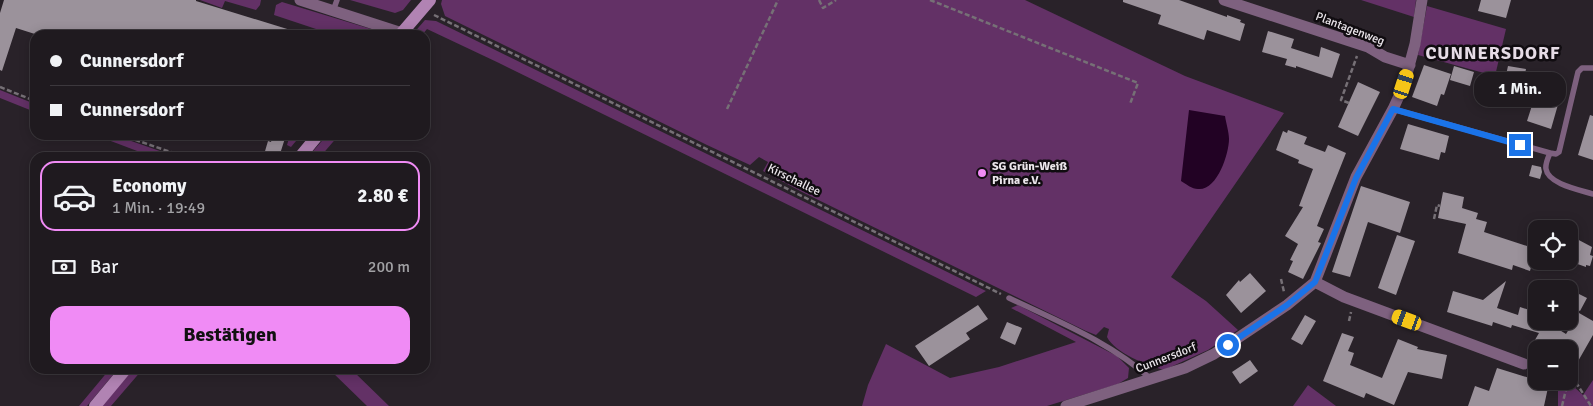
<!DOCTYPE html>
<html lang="de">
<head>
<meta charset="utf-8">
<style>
  :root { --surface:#1f1a1f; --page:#272328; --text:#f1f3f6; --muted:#a1a1a4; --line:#3c383d; --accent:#f08bf5 }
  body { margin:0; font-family:Signika,sans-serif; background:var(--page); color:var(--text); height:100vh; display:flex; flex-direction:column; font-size:19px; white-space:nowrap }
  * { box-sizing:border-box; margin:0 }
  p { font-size:16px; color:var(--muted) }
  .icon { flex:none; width:28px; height:28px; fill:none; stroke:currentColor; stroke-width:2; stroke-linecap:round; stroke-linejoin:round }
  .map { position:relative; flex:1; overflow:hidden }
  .drawer { position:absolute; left:30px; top:152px; width:400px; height:222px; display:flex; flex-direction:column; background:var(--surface); border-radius:15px; box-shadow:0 2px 12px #0003,0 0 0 1px var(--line) }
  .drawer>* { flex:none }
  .top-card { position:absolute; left:30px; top:30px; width:400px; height:110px; border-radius:15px; box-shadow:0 2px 12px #0003,0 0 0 1px var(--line); display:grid; align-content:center; height:110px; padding:0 20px; background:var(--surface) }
  .tools { position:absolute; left:1528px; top:220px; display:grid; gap:10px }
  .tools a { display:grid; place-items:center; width:50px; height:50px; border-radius:10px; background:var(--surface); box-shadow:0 2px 12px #0003,0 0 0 1px var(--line); font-size:25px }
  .end { position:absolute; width:22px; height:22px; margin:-11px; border:6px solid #1a73e8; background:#fff; box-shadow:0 0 0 2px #fff }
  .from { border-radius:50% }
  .bubble { position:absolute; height:35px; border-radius:15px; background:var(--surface); box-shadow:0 2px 12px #0003,0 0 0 1px var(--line); font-size:16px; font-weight:700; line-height:35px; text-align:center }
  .car { position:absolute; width:15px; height:30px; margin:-15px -8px; border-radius:6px; box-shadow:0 0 4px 1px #0007; background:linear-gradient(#f5c518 24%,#345 0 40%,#f5c518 0 76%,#345 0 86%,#f5c518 0) }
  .top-card b { display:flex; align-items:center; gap:18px; height:48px; font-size:19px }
  .top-card b+b { border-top:1px solid var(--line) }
  .top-card i { width:12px; height:12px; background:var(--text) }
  ul { padding:9px 0 0; list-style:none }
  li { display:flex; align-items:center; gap:15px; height:70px; margin:0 10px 8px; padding:0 10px; border:2px solid transparent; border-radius:15px }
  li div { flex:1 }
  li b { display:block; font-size:19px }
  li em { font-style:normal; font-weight:700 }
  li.selected { border-color:var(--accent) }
  li>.icon { width:45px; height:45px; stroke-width:1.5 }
  .pay { display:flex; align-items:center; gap:12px; height:55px; padding:0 20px; font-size:19px }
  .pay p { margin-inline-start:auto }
  .cta { display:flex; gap:10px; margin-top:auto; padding:10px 20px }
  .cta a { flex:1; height:58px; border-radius:15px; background:var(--accent); color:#111; font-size:20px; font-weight:700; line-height:58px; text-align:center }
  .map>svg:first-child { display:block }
  .green { fill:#633166 }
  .water { fill:#220224 }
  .building { fill:#9b929b }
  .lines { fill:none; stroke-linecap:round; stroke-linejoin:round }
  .path { stroke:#767076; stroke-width:2.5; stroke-dasharray:5 2.5; stroke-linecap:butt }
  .lane { stroke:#7e617f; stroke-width:5.5 }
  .street { stroke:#7e617f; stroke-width:11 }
  .secondary { stroke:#b183b3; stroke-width:12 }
  .route { stroke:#1a73e8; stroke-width:6 }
  .poi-dot { fill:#f08bf5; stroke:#100c10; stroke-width:2 }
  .labels { text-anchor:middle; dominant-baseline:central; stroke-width:5; stroke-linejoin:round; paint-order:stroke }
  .street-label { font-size:12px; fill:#ebe6eb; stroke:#100c10 }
  .poi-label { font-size:12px; font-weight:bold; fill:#ebe6eb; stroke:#100c10; text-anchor:start }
  .district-label { font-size:18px; font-weight:bold; letter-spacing:1px; fill:#e6dce6; stroke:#100c10 }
</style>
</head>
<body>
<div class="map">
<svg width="1593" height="406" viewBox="0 0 1593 406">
  <rect width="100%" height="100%" fill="#292229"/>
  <path class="green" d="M 200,0 L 261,0 L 260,5 L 256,10 L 225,1 L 222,8 Z
    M 350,0 L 411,0 L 403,10 L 395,13 Z
    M 442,0 L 1025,0 L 1185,76 L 1284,113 L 1171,277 L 1206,301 L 1238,330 L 1208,350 L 1164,370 C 1147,365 1115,353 1107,337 L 1109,329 L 1104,327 L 1096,335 L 1086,331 L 802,192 L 763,171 L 768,162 L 759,157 L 750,165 L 707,145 L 445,16 L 441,4 Z
    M 1361,0 L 1416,0 L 1414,17 Z
    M 282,2 L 371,29 L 377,35 L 321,35 L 322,31 L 274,15 L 276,5 Z
    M 1427,6 L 1506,29 L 1495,76 L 1418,55 Z
    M 425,20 L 436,21 L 986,291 L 976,297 L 499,63 L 427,29 L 422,35 L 412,35 Z
    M 0,90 L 35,104 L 35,112 L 0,98 Z
    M 95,135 L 114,135 L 177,157 L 153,157 Z
    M 290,135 L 301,135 L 291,147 L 287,145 Z
    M 327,135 L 339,135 L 320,157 L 308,157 Z
    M 1018,305 L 1117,356 L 1129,368 L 1128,378 L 1118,384 L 1047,406 L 862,406 L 868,385 L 886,344 L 950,378 L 999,367 L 1076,342 L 1011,308 Z
    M 109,370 L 117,370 L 87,406 L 79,406 Z
    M 132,370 L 142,370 L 111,406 L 102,406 Z
    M 330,370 L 352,370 L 389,406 L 367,406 Z
    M 1593,380 L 1593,406 L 1558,406 L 1558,384 L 1573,386 L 1583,395 Z
    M 1308,385 L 1336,406 L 1293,406 Z"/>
  <path class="water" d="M 1189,110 L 1225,116 C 1226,123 1229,132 1229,139 C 1229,154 1217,191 1198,189 C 1192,189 1186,184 1181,181 Z"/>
  <path class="building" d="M 4,0 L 196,0 L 196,1 L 297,32 L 296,35 L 38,35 L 16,28 L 2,71 L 0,70 L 0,13 Z
    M 1123,0 L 1179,0 L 1227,17 L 1227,15 L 1241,20 L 1240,22 L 1245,24 L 1240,41 L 1207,30 L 1204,40 L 1158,24 L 1161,15 L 1123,2 Z
    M 1481,0 L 1511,0 L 1506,18 L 1478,11 Z
    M 1268,31 L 1294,39 L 1291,48 L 1319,57 L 1321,47 L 1340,54 L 1332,78 L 1296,66 L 1296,68 L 1285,65 L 1287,59 L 1262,52 Z
    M 1424,65 L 1451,74 L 1444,95 L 1441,94 L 1437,106 L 1412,97 Z
    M 1454,66 L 1474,72 L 1470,86 L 1450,80 Z
    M 1508,66 L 1526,69 L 1520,98 L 1498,94 L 1500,83 L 1504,84 Z
    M 1358,82 L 1380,92 L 1358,136 L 1338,127 Z
    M 1536,93 L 1559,101 L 1551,129 L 1527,121 Z
    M 1590,115 L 1593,116 L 1593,160 L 1578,155 Z
    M 1408,124 L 1449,136 L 1445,153 L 1441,152 L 1439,160 L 1400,149 Z
    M 1288,130 L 1307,137 L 1304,144 L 1325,152 L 1328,145 L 1346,153 L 1317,226 L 1324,229 L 1318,242 L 1321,243 L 1303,279 L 1288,272 L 1293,261 L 1290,260 L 1298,244 L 1285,236 L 1303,207 L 1299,206 L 1313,169 L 1298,163 L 1299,160 L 1276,150 L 1283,131 L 1287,133 Z
    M 273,135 L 286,135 L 280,154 L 276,158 L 263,158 L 268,141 L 271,142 Z
    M 1532,165 L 1541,167 L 1542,172 L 1540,179 L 1529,176 Z
    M 1361,186 L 1410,202 L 1400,233 L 1368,222 L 1350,277 L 1332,272 Z
    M 1443,192 L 1464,197 L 1462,208 L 1478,213 L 1476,219 L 1487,222 L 1484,232 L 1536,249 L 1530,271 L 1513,265 L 1512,270 L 1458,253 L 1466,224 L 1438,218 Z
    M 1397,235 L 1415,241 L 1396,295 L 1378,288 Z
    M 1575,238 L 1592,247 L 1590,255 L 1593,256 L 1590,266 L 1586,265 L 1586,267 L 1569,261 L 1571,247 L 1569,240 Z
    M 1250,273 L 1266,291 L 1241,313 L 1226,295 L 1239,280 L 1240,282 Z
    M 1506,281 L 1497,308 L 1518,315 L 1520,307 L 1536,312 L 1536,321 L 1545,321 L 1566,334 L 1579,313 L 1593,321 L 1593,335 L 1569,377 L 1569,349 L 1537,349 L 1532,345 L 1539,333 L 1512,325 L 1511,328 L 1493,322 L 1492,326 L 1447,312 L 1453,291 L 1483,300 Z
    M 1569,289 L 1587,298 L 1580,311 L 1569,305 Z
    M 978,305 L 988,319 L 966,333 L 970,339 L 929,366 L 915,346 Z
    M 1305,315 L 1316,321 L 1302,345 L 1291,339 Z
    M 1007,322 L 1022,328 L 1015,345 L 1000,338 Z
    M 1342,333 L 1354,337 L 1348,351 L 1354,353 L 1350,365 L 1382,378 L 1398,339 L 1418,347 L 1417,349 L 1447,355 L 1442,379 L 1408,372 L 1394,405 L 1366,393 L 1364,398 L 1323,381 Z
    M 1250,360 L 1258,371 L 1240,384 L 1232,372 Z
    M 1497,368 L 1536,380 L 1536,381 L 1549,383 L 1544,406 L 1468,406 L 1475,386 L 1489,391 Z"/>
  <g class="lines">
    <path class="path" d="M 819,0 L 823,8 L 836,0
      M 930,0 L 1138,83 L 1130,104
      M 434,15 L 1001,294
      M 0,87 L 35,101
      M 1349,103 L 1341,100 L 1357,56
      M 727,109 L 778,0
      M 121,135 L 188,158
      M 1434,219 L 1437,205 L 1440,206
      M 1281,279 L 1284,292
      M 1349,321 L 1351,312
      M 1568,381 L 1577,384 L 1591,406
      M 1562,406 L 1568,381"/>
    <path class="lane" d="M 333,11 L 337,0
      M 1393,109 L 1550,153 C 1548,158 1545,164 1546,169 C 1548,184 1580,190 1593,194
      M 1550,153 L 1556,154 L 1559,152 L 1578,72 L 1582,68 L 1593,68
      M 1009,298 C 1059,322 1110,342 1151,379"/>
    <path class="street" d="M 300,0 L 402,33
      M 1224,0 L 1368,47 L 1385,57 L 1410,65
      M 1315,282 L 1344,297 L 1524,364
      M 1066,406 L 1185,368 L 1214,354 L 1287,305 L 1315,282 L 1356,177 L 1393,109 L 1404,85 L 1415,44 L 1422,0"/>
    <path class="secondary" d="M 400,35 L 430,0
      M 299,158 L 318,135
      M 95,406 L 125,370"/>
  </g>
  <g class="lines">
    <path class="route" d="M 1228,345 L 1287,305 L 1315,282 L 1356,178 L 1393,109 L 1520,145"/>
  </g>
  <circle class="poi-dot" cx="982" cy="173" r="5"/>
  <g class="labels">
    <g class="street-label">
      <text transform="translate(1350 29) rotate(21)">Plantagenweg</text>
      <text transform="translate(794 180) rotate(26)">Kirschallee</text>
      <text transform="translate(1166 358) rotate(-21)">Cunnersdorf</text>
    </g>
    <g class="poi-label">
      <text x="992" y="166">SG Grün-Weiß<tspan x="992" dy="14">Pirna e.V.</tspan></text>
    </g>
    <g class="district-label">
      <text x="1493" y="53">CUNNERSDORF</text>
    </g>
  </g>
</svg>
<div class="tools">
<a><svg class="icon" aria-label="locate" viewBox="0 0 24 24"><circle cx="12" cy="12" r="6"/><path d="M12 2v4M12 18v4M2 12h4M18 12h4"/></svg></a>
<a>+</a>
<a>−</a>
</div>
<i class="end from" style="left:1228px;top:345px"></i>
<i class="end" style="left:1520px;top:145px"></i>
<div class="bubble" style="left:1474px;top:72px;width:92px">1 Min.</div>
<i class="car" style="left:1404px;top:84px;rotate:18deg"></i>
<i class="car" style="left:1407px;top:320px;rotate:290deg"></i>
<div class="top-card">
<b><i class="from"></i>Cunnersdorf</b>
<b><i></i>Cunnersdorf</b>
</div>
<section class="drawer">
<ul>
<li class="selected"><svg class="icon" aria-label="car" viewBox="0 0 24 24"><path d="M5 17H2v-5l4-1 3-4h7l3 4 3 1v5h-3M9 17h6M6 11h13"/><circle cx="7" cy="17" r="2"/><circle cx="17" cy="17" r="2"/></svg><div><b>Economy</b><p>1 Min. · 19:49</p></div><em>2.80 €</em></li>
</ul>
<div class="pay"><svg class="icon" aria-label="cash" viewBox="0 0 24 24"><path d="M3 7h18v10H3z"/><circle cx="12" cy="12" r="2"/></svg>Bar<p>200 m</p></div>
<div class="cta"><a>Bestätigen</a></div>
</section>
</div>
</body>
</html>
